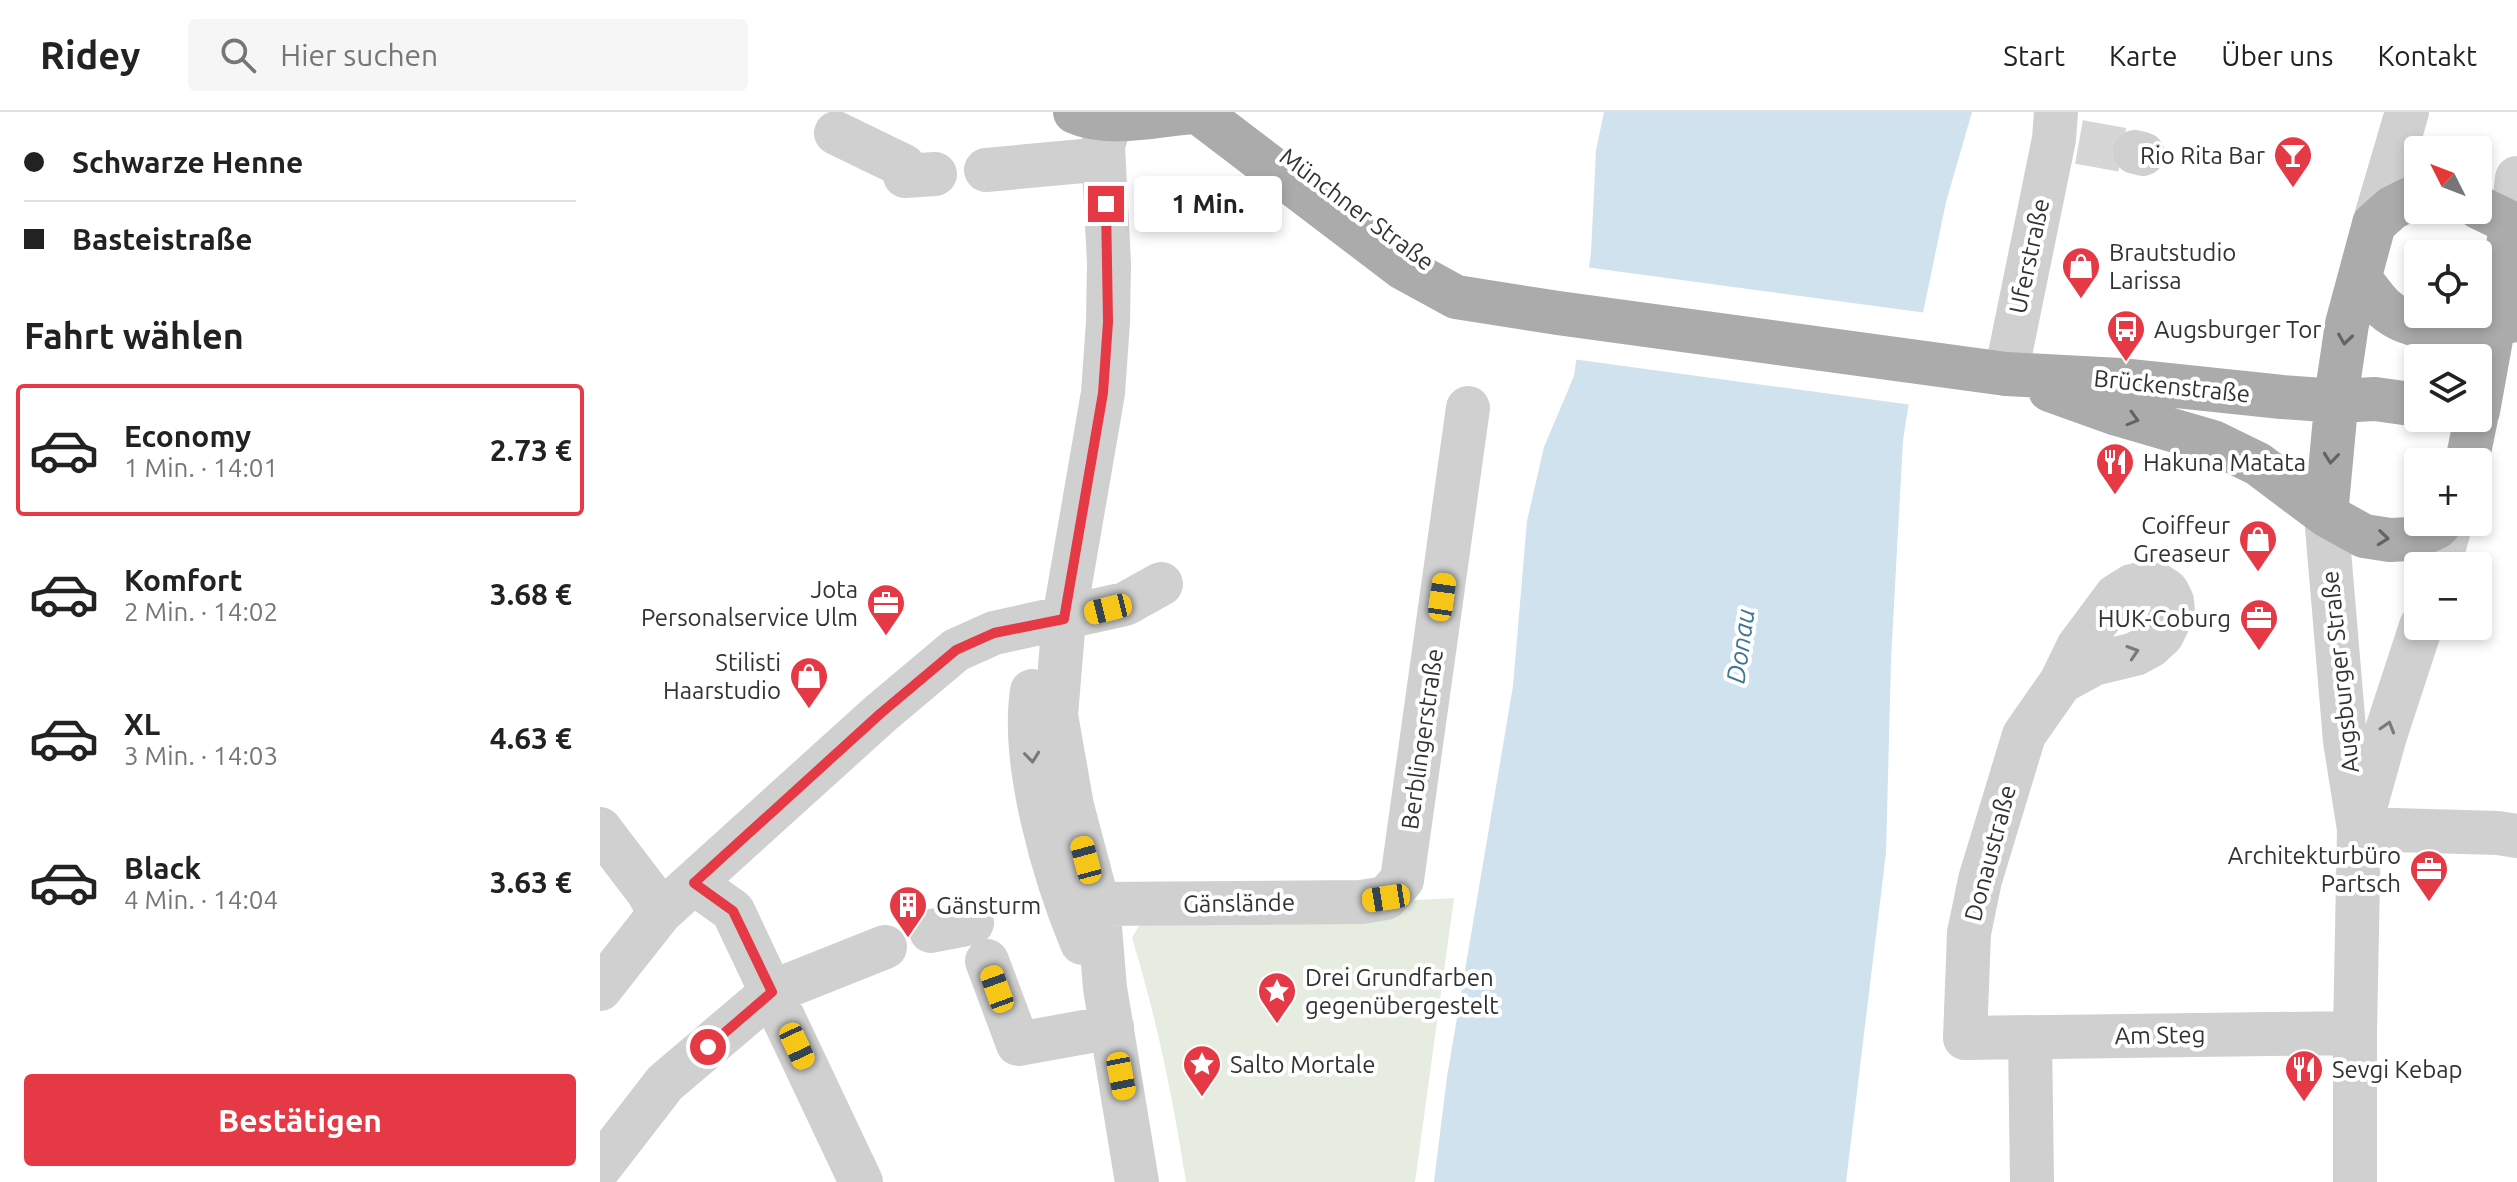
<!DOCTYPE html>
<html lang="de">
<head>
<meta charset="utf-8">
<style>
  :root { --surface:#fff; --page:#f6f6f6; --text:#222; --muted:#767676; --line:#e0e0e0; --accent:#e63946 }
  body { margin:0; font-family:Ubuntu,sans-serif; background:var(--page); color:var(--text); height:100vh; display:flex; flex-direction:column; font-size:30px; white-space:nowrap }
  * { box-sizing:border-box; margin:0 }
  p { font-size:26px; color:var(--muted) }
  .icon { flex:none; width:44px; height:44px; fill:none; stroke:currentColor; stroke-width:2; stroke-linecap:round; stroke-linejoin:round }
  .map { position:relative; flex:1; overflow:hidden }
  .drawer { display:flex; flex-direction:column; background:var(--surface); width:600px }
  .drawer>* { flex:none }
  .guide { display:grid; align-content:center; height:176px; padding:0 24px; background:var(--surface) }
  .needle { width:52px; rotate:312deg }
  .tools { position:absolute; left:1804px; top:24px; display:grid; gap:16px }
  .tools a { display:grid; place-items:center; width:88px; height:88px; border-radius:8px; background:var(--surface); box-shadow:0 4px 12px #0003; font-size:40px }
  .end { position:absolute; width:36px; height:36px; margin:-18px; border:10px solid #e63946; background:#fff; box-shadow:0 0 0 4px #fff }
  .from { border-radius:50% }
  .bubble { position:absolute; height:56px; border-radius:8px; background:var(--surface); box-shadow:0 4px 12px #0003; font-size:26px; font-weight:600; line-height:56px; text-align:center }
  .car { position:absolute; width:24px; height:48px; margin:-24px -12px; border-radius:10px; box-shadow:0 0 6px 2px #0007; background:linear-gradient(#f5c518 24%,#345 0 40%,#f5c518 0 76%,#345 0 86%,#f5c518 0) }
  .guide b { display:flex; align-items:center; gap:28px; height:76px; font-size:30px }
  .guide b+b { border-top:2px solid var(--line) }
  .guide i { width:20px; height:20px; background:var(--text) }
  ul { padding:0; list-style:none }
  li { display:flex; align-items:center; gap:24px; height:132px; margin:0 16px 12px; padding:0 8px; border:4px solid transparent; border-radius:8px }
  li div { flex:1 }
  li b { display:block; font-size:30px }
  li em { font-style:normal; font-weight:600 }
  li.current { border-color:var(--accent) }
  li>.icon { width:72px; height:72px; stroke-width:1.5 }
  h2 { padding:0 24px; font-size:36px; line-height:96px }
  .action { display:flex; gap:16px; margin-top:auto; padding:16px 24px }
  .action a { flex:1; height:92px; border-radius:8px; background:var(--accent); color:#fff; font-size:32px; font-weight:600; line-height:92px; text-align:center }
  header { display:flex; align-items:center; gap:48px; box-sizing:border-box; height:112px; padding:0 40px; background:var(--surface); border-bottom:2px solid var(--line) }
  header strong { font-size:38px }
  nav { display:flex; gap:44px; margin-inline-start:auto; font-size:28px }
  .search { width:560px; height:72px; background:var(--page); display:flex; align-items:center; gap:20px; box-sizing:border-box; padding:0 28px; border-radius:8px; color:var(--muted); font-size:30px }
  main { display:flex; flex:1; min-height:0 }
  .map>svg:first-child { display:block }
  .green { fill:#e6ecdf }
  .water { fill:#cfe2ee }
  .pier { fill:#fff }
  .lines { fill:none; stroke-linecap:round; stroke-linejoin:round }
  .minor-tunnel { stroke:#d6d6d6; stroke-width:44; stroke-dasharray:44 22; stroke-linecap:butt }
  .minor { stroke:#d0d0d0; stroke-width:44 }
  .major { stroke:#ababab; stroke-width:44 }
  .oneway { stroke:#636363 }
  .oneway2 { stroke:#7a7a7a }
  .route { stroke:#e63946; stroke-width:10 }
  .labels { text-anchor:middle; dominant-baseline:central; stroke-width:8; stroke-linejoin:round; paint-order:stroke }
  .poi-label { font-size:24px; fill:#333; stroke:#fff; text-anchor:start }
  .street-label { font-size:24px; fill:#333; stroke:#fff }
  .water-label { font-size:26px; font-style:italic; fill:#3f7597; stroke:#fff }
</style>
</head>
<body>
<header>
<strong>Ridey</strong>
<div class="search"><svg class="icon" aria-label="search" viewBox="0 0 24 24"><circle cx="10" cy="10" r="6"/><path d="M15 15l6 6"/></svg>Hier suchen</div>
<nav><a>Start</a><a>Karte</a><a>Über uns</a><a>Kontakt</a></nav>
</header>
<main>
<section class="drawer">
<div class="guide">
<b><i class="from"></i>Schwarze Henne</b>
<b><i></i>Basteistraße</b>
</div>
<h2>Fahrt wählen</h2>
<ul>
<li class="current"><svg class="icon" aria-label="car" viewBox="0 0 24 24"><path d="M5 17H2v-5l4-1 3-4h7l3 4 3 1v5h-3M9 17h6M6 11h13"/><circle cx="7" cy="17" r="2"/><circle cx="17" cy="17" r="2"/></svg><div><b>Economy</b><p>1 Min. · 14:01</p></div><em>2.73 €</em></li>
<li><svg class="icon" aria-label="car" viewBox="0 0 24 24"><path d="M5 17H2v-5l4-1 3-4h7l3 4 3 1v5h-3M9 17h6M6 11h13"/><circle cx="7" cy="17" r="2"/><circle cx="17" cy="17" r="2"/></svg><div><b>Komfort</b><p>2 Min. · 14:02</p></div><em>3.68 €</em></li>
<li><svg class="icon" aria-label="car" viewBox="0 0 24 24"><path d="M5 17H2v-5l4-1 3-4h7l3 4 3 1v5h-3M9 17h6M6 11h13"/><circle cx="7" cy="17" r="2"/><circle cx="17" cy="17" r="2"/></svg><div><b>XL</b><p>3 Min. · 14:03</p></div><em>4.63 €</em></li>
<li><svg class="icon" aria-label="car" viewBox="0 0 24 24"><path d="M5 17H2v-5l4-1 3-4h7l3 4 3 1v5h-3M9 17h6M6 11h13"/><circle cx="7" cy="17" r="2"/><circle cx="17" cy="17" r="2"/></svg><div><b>Black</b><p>4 Min. · 14:04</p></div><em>3.63 €</em></li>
</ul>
<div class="action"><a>Bestätigen</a></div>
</section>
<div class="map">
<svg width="1917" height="1070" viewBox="0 0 1917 1070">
  <rect width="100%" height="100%" fill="#fff"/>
  <path class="green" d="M 854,786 L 815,1070 L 586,1070 C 573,987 557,907 532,826 L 545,803 Z"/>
  <path class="water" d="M 1004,0 L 1372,0 L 1346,90 L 1324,196 L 1303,328 L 1291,548 L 1286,741 L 1246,1070 L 834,1070 L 847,965 L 913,574 L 927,409 L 944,335 L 974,264 L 991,141 L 996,38 Z"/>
  <path class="pier" d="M 985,155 L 1327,201 L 1312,293 L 972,247 Z"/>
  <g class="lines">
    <path class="minor-tunnel" d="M 1479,30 L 1535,40"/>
    <path class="minor" d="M 513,0 L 503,34 L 509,151 L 508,210 L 503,281 L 464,507 L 456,603 L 472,694 L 498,792 L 505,876 L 537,1070
      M 236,21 L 304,54 L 305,64 L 335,62
      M 1535,40 L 1543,42
      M 386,58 L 483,49
      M 1912,111 L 1917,66
      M 1774,112 L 1807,0
      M 1406,262 L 1454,27 L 1456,0
      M 1726,403 L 1745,629 L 1759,717 L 1755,921 L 1755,1070
      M 1839,454 L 1851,410
      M 1461,570 L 1494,552 L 1535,542 L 1550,534 L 1562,523 L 1573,501 L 1572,489 L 1567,479 L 1558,473 L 1545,471 L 1532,474 L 1516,484 L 1478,535 L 1461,570 L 1424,623 L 1380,768 L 1369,821 L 1365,926 L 1755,921
      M 432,579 C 421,651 454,764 482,831
      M 1763,703 L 1785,624 L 1821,514
      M 0,717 L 48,780 L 60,801
      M 1759,717 L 1898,721 L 1917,724
      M 94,771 L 133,799 L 261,1070
      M 470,798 L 498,792 L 761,790 L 786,786 L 802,768 L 868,296
      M 331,819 L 372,811
      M 387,849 L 418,932 L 512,915
      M 0,877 L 60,801 L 281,601 L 356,538 L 394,521 L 525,492 L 561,472
      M 1430,925 L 1432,1070
      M 0,1055 L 65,971 L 172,880 L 285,835"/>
    <path class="major" d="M 475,0 C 508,15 557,3 592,0
      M 598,0 L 803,156 L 856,185 L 958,201 L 1406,262 L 1520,268 L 1682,285 L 1737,289 L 1775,287 L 1818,293
      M 1878,95 L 1917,114
      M 1760,167 C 1768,176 1775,188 1784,196 C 1819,228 1875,213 1917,208
      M 1450,278 L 1517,302 L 1613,330 L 1658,352 L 1726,403 L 1764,424 L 1790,428 L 1811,427 L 1837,415 L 1841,410
      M 1878,299 L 1912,111
      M 1867,350 L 1876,306
      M 1726,403 L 1738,273 L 1747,212 L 1774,112 L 1792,96 L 1810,87 L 1818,86"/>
  </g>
  <defs><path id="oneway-chevron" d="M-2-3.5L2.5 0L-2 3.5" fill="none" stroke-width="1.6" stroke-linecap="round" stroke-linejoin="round" transform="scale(2)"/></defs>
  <g class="oneway">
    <use href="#oneway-chevron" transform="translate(1745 227) rotate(98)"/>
    <use href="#oneway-chevron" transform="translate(1533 307) rotate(16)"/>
    <use href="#oneway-chevron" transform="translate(1731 346) rotate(96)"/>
    <use href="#oneway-chevron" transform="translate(1783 426) rotate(6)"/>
  </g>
  <g class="oneway2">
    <use href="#oneway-chevron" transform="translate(1533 540) rotate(-18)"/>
    <use href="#oneway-chevron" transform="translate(1788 615) rotate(-73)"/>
    <use href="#oneway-chevron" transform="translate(432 645) rotate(84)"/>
  </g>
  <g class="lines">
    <path class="route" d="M 108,935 L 172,880 L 133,799 L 94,771 L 281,601 L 356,538 L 394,521 L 464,507 L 503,281 L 508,210 L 506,92"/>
  </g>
  <defs>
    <g id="bar-pin" transform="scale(2)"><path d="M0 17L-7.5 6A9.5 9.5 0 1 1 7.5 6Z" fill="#e63946" stroke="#fff"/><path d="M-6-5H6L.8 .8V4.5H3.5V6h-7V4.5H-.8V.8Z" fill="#fff"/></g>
    <g id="shop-pin" transform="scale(2)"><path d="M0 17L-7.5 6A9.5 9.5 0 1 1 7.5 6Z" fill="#e63946" stroke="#fff"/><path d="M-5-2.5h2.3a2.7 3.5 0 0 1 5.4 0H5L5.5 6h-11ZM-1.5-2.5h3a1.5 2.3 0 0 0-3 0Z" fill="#fff"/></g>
    <g id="bus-pin" transform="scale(2)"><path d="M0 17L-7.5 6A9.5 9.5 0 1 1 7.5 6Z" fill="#e63946" stroke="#fff"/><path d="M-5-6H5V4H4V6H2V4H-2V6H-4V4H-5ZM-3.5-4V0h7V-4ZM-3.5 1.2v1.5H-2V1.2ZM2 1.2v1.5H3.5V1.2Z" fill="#fff"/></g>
    <g id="restaurant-pin" transform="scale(2)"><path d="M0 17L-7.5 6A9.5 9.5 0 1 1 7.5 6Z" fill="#e63946" stroke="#fff"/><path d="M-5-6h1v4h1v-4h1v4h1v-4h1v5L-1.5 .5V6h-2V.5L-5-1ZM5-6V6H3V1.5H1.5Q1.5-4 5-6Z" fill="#fff"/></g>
    <g id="office-pin" transform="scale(2)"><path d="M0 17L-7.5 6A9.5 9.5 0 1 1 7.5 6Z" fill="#e63946" stroke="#fff"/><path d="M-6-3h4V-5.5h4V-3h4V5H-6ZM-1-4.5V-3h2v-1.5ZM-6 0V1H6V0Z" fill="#fff"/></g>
    <g id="building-pin" transform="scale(2)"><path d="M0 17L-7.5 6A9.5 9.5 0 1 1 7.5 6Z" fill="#e63946" stroke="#fff"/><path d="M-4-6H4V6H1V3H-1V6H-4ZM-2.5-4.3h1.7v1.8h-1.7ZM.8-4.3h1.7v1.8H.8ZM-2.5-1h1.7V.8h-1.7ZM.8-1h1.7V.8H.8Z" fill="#fff"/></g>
    <g id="sight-pin" transform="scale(2)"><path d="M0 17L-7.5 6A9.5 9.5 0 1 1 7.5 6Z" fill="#e63946" stroke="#fff"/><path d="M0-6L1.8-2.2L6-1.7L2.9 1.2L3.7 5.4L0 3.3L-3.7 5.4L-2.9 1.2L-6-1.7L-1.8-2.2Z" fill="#fff"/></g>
  </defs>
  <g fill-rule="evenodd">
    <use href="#bar-pin" x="1693" y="43"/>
    <use href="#shop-pin" x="1481" y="154"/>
    <use href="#bus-pin" x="1526" y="217"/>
    <use href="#restaurant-pin" x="1515" y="350"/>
    <use href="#shop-pin" x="1658" y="427"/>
    <use href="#office-pin" x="286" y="491"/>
    <use href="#office-pin" x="1659" y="506"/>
    <use href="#shop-pin" x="209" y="564"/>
    <use href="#office-pin" x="1829" y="757"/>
    <use href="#building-pin" x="308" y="793"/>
    <use href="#sight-pin" x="677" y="879"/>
    <use href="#sight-pin" x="602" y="952"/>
    <use href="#restaurant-pin" x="1704" y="957"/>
  </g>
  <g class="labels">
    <g class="poi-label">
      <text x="1665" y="43" text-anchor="end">Rio Rita Bar</text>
      <text x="1509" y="140">Brautstudio<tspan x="1509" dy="28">Larissa</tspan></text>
      <text x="1554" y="217">Augsburger Tor</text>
      <text x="1543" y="350">Hakuna Matata</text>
      <text x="1630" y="413" text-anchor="end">Coiffeur<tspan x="1630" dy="28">Greaseur</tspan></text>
      <text x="258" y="477" text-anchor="end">Jota<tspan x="258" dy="28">Personalservice Ulm</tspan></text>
      <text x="1631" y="506" text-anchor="end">HUK-Coburg</text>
      <text x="181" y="550" text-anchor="end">Stilisti<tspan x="181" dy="28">Haarstudio</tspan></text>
      <text x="1801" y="743" text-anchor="end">Architekturbüro<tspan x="1801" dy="28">Partsch</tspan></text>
      <text x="336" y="793">Gänsturm</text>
      <text x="705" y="865">Drei Grundfarben<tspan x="705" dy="28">gegenübergestelt</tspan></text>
      <text x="630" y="952">Salto Mortale</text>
      <text x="1732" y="957">Sevgi Kebap</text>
    </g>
    <g class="street-label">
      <text transform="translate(757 97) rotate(37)">Münchner Straße</text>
      <text transform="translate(1429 144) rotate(-78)">Uferstraße</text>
      <text transform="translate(1572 274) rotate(6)">Brückenstraße</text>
      <text transform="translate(1740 560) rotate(-96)">Augsburger Straße</text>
      <text transform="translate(822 627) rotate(-82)">Berblingerstraße</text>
      <text transform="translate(1390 741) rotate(-75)">Donaustraße</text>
      <text transform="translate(639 791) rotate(-1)">Gänslände</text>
      <text transform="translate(1560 923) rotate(-1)">Am Steg</text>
    </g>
    <g class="water-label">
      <text transform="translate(1140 534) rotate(-82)">Donau</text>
    </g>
  </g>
</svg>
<div class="tools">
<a><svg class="needle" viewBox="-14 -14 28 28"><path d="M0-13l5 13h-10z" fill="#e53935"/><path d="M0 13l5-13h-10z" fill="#767676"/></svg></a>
<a><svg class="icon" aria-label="locate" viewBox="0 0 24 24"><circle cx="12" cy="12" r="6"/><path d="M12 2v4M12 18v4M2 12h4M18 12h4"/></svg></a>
<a><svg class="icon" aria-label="layers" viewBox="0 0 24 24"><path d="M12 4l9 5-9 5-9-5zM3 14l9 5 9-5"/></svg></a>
<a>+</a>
<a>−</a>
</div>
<i class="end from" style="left:108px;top:935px"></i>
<i class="end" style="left:506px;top:92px"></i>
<div class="bubble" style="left:534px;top:64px;width:148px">1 Min.</div>
<i class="car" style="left:842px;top:485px;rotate:8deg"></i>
<i class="car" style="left:508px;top:497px;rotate:256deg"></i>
<i class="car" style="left:486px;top:748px;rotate:345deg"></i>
<i class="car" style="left:786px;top:786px;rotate:261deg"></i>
<i class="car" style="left:397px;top:877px;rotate:340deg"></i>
<i class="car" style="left:197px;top:934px;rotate:155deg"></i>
<i class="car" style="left:521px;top:964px;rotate:169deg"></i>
</div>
</main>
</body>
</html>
